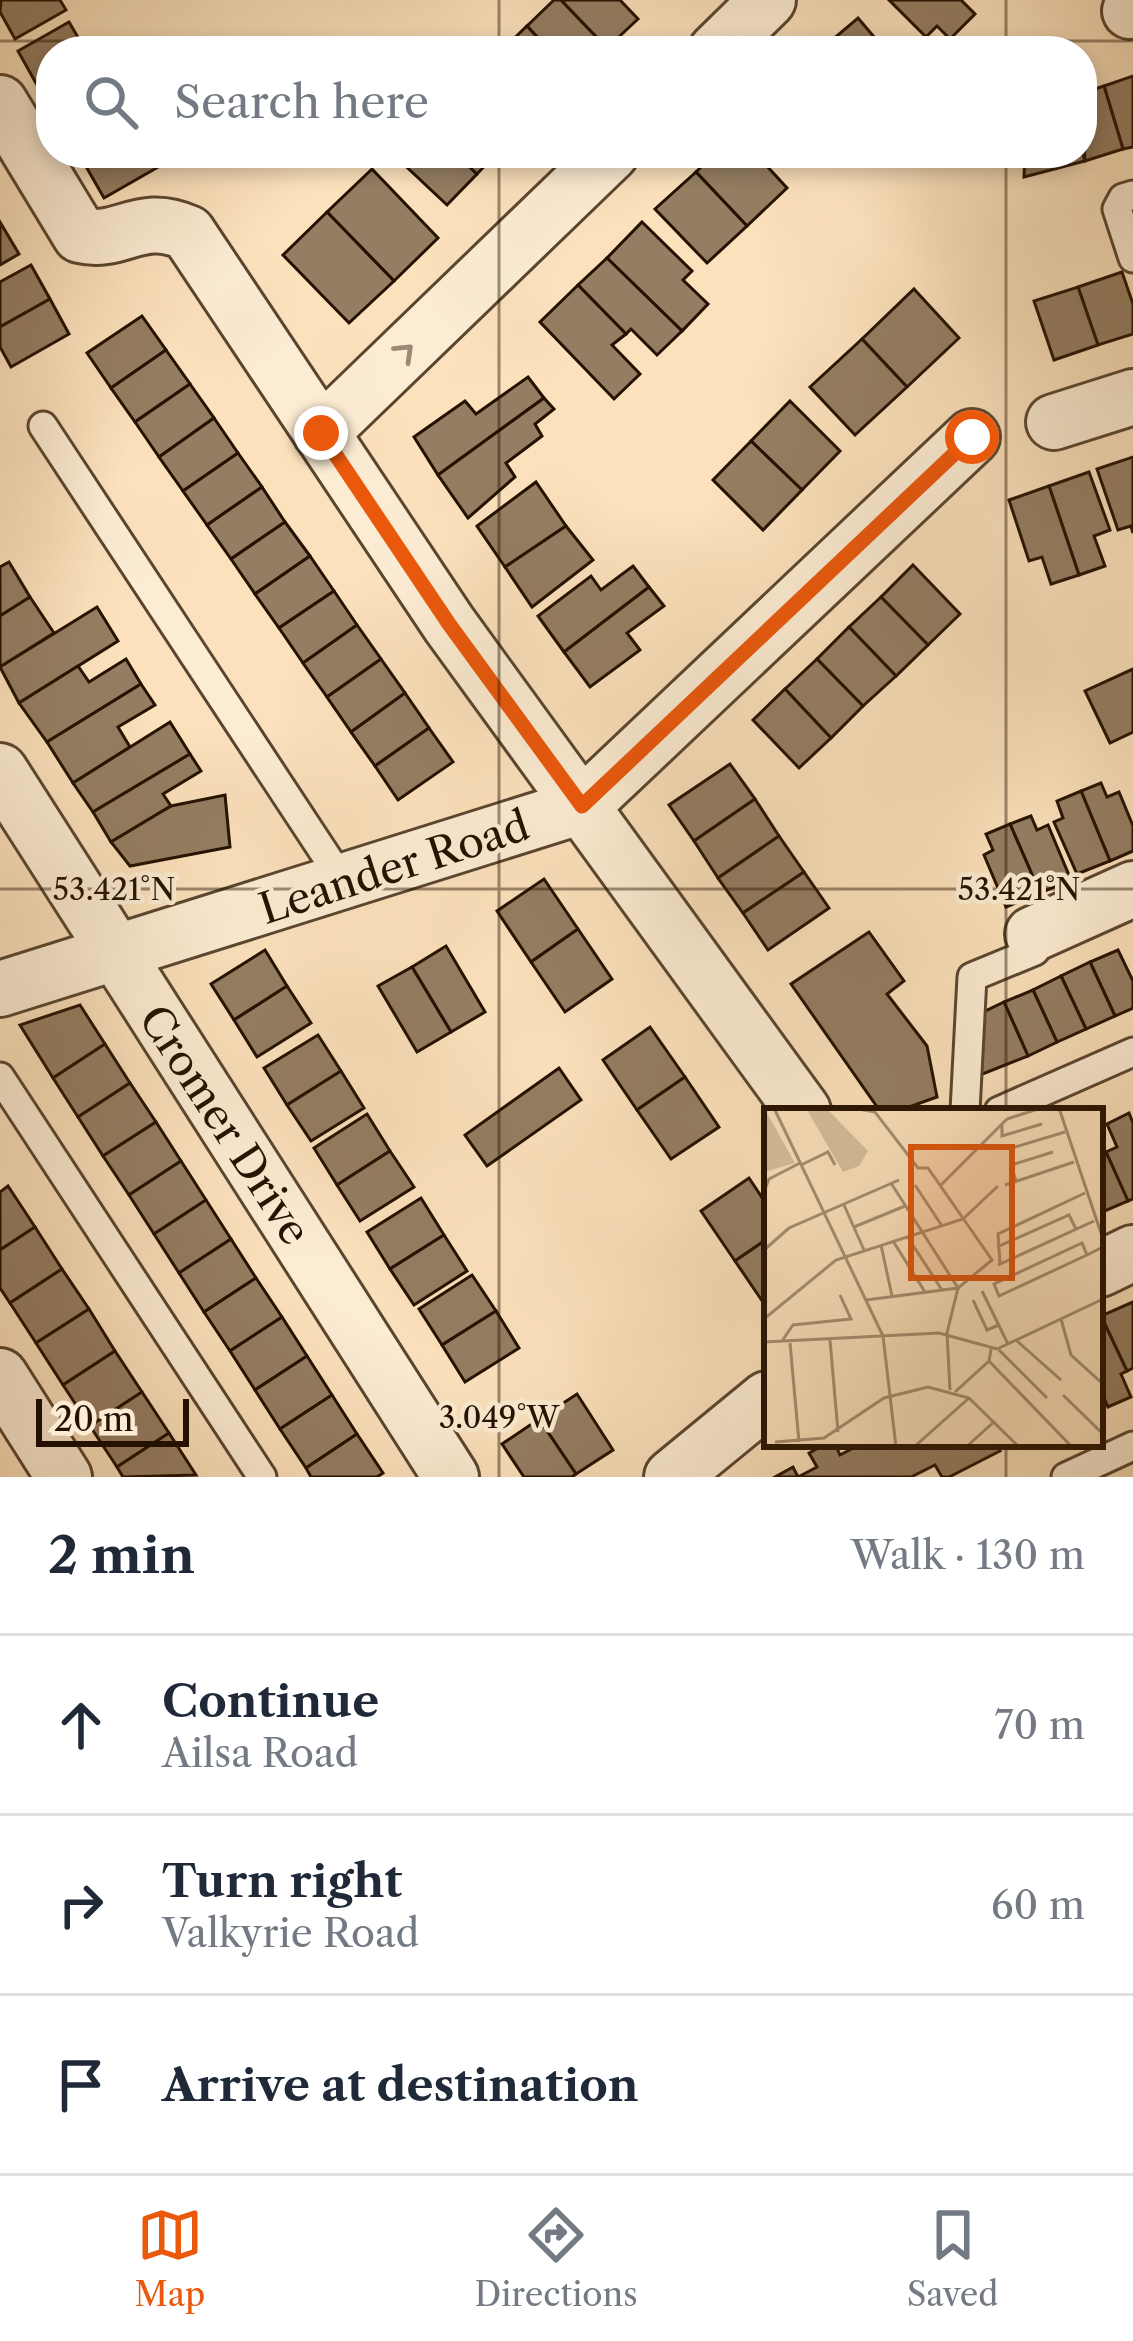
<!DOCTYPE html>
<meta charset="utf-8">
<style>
body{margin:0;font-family:"Libre Caslon Text",serif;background:#f2f2f3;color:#1f2937}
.scale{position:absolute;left:36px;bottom:30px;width:153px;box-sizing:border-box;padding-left:12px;border:6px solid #241101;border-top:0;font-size:33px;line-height:42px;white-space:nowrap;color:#241101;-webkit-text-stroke:9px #fcecd3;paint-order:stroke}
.stop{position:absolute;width:36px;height:36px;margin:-27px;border:9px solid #ea580c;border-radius:50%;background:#fff}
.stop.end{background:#ea580c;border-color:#fff;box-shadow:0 3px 12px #0008}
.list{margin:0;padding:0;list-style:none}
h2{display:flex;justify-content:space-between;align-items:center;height:156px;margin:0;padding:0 48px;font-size:51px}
h2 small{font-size:39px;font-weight:400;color:#747a83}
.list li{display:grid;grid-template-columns:78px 1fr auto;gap:36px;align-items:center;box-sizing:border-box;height:180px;padding:0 48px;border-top:3px solid #e0e1e3}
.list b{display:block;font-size:45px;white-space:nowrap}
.list p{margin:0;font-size:39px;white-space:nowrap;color:#747a83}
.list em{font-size:39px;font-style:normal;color:#747a83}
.icon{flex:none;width:66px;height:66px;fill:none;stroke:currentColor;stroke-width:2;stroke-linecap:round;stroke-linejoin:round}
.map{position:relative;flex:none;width:1133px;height:1477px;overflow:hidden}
.search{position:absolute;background:#fff;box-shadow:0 6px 18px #0003;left:36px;right:36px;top:36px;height:132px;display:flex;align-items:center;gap:30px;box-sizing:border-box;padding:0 42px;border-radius:48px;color:#747a83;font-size:45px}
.sheet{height:696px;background:#fff}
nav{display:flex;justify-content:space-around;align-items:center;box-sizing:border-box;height:168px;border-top:3px solid #e0e1e3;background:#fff;font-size:33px;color:#747a83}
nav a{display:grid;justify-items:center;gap:6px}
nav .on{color:#ea580c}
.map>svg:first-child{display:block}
.building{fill:#947d62;stroke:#241101;stroke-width:3}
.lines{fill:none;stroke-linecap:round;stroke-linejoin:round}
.lane-casing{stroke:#5a4530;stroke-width:33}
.street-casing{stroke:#5a4530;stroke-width:60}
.lane{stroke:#fcecd3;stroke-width:27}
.street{stroke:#fcecd3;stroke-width:54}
.oneway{stroke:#9b8974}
.route{stroke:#ea580c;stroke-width:15}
.ticks{fill:none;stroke:#241101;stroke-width:3;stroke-opacity:0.45}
.labels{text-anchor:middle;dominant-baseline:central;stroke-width:9;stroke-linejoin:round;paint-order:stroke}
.street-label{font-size:42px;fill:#241101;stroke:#fcecd3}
.inset-road{fill:none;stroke:#a58e71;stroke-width:3}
.view{fill:#de550b;fill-opacity:0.15;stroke:#de550b;stroke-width:6}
.inset-edge{fill:none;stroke:#241101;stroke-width:6}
.ticks-label{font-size:30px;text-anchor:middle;fill:#241101;stroke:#fcecd3;stroke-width:9;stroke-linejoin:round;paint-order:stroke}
</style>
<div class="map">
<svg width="1133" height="1477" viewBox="0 0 1133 1477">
<rect width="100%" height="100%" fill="#fbe1bc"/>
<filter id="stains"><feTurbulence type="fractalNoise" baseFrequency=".00167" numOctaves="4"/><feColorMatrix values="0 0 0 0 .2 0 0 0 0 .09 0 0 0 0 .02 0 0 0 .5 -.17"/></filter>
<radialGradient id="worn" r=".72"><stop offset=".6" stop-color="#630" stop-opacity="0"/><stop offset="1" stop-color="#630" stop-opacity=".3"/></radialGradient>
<!-- building -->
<g class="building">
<polygon points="60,0 66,10 15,39 0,12 1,0"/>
<polygon points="554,0 561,0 607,48 550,51 527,26"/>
<polygon points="561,0 620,0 638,19 607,48"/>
<polygon points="889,0 961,0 975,14 950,39 937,26 926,37"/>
<polygon points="858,18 886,51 819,51"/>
<polygon points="69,22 86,51 51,51 51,77 37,85 18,51"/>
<polygon points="527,26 550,51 501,51"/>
<polygon points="1133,76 1133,147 1123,149 1104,86"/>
<polygon points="1104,86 1123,149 1085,161 1082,93"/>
<polygon points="1082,151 1085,161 1024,177 1025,153"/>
<polygon points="102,153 153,153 160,166 104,198 84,163"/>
<polygon points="400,153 455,153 477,174 447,205 396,157"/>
<polygon points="455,153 497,153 477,174"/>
<polygon points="715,153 755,153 787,188 747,226 696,172"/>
<polygon points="372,169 438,238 394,281 327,212"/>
<polygon points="696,172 747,226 707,263 655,209"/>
<polygon points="327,212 394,281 349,323 283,255"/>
<polygon points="0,222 19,254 0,265"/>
<polygon points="642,222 692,271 683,280 708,304 682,331 607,258"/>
<polygon points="607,258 682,331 657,355 631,329 626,334 578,285"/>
<polygon points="31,265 50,299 0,327 0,282"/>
<polygon points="1122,272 1133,304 1133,334 1098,345 1078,287"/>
<polygon points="578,285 626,334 612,345 640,374 614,399 540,322"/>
<polygon points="1078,287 1098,345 1054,360 1034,301"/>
<polygon points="914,289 959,338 907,387 862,339"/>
<polygon points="50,299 69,334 11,367 0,347 0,327"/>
<polygon points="142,316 166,350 111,388 87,353"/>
<polygon points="862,339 907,387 855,435 810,387"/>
<polygon points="166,350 190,384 135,422 111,388"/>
<polygon points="528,377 544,398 438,475 414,437 465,401 476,414"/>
<polygon points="190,384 214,418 159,457 135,422"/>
<polygon points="544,398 554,409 535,424 542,436 506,463 515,477 468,518 438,475"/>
<polygon points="790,401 840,451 802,490 751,441"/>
<polygon points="214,418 238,453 183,491 159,457"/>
<polygon points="751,441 802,490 763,530 713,480"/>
<polygon points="238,453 262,487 207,525 183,491"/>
<polygon points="1133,457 1133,533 1131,526 1118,530 1097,469"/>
<polygon points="1089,472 1110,530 1094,536 1105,566 1079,575 1049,486"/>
<polygon points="536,482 566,526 505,567 477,526"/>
<polygon points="1049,486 1079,575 1051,584 1042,557 1029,561 1009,500"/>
<polygon points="262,487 285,522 231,559 207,525"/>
<polygon points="285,522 310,556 255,594 231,559"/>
<polygon points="566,526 593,560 532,607 505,567"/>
<polygon points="310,556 334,591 279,628 255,594"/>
<polygon points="9,562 30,597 0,616 0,567"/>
<polygon points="913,565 960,614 928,645 881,597"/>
<polygon points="633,566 649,587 564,652 538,616 591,576 601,590"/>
<polygon points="649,587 664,606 627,633 640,650 590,687 564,652"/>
<polygon points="334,591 357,625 303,663 279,628"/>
<polygon points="30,597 54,633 0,667 0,616"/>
<polygon points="881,597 928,645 896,676 849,627"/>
<polygon points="97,607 118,641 19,703 0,667"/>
<polygon points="357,625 381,659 327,697 303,663"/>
<polygon points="849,627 896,676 863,706 817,659"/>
<polygon points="126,659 141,684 47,742 19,703 78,666 89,682"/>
<polygon points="381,659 405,693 351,732 327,697"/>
<polygon points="817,659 863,706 831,738 785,689"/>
<polygon points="1133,669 1133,732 1110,743 1085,691"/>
<polygon points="141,684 155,705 118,727 130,747 73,783 47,742"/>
<polygon points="785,689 831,738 799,768 753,720"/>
<polygon points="405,693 429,728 375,766 351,732"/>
<polygon points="170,722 190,754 93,812 73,783"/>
<polygon points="429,728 453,762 398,800 375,766"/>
<polygon points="190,754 201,771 163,794 171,806 111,842 93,812"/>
<polygon points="730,764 755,799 694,841 669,805"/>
<polygon points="1101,783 1107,797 1119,792 1133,826 1133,851 1110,861 1081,791"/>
<polygon points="1081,791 1110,861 1077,874 1054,822 1063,818 1057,801"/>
<polygon points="225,795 230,847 130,866 111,842 171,806"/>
<polygon points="755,799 779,836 718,878 694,841"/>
<polygon points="1031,816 1037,830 1048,825 1071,880 1040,893 1010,824"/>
<polygon points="1010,824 1040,893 1006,907 984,855 993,850 986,834"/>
<polygon points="779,836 804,872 743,913 718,878"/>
<polygon points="804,872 829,908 768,950 743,913"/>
<polygon points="544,879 578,929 531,962 497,911"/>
<polygon points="578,929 612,979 565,1012 531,962"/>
<polygon points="869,932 904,981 887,994 927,1046 937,1097 898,1111 880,1111 791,984"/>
<polygon points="446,946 485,1012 451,1032 412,967"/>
<polygon points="265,950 287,986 234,1020 211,984"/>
<polygon points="1118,950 1133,981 1133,1008 1115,1016 1090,962"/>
<polygon points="1090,962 1115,1016 1086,1029 1061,976"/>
<polygon points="412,967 451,1032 417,1052 378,986"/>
<polygon points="1061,976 1086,1029 1057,1042 1033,990"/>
<polygon points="287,986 311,1023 257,1057 234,1020"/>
<polygon points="1033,990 1057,1042 1028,1056 1004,1002"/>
<polygon points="1004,1002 1028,1056 975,1077 975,1016"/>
<polygon points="80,1005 105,1044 53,1078 20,1025"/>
<polygon points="650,1027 685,1077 637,1110 603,1060"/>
<polygon points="318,1035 341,1071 287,1105 264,1068"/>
<polygon points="105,1044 130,1083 78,1117 53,1078"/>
<polygon points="559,1068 581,1100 487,1166 465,1135"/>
<polygon points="341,1071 364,1108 311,1141 287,1105"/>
<polygon points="685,1077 719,1127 671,1159 637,1110"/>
<polygon points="130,1083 156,1122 103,1156 78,1117"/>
<polygon points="1129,1113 1133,1123 1133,1199 1128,1201 1106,1152 1117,1147 1107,1124"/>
<polygon points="367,1114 390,1151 337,1185 314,1148"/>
<polygon points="156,1122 181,1161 129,1195 103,1156"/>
<polygon points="390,1151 414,1187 360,1221 337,1185"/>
<polygon points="1106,1152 1128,1201 1100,1213 1100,1154"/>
<polygon points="181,1161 206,1200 154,1234 129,1195"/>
<polygon points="749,1178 767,1205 767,1239 735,1261 701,1211"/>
<polygon points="8,1186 35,1227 0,1250 0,1192"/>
<polygon points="421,1198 444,1235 390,1269 367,1232"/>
<polygon points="206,1200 231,1239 179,1273 154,1234"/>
<polygon points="35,1227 62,1269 10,1303 0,1288 0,1250"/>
<polygon points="444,1235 467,1271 414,1305 390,1269"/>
<polygon points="231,1239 256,1278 204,1312 179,1273"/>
<polygon points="767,1239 767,1308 735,1261"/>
<polygon points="62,1269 89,1309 36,1343 10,1303"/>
<polygon points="472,1275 496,1311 442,1345 419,1309"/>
<polygon points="256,1278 282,1317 230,1351 204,1312"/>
<polygon points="1133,1302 1133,1368 1127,1371 1101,1316"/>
<polygon points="89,1309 115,1351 63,1385 36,1343"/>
<polygon points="496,1311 519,1348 465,1382 442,1345"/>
<polygon points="1101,1316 1127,1371 1121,1374 1131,1397 1108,1407 1100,1388"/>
<polygon points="282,1317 307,1356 255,1390 230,1351"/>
<polygon points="115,1351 142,1392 90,1426 63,1385"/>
<polygon points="307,1356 332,1395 280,1429 255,1390"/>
<polygon points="142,1392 169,1433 117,1467 90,1426"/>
<polygon points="577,1394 613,1450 576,1474 539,1419"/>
<polygon points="332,1395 357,1434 306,1468 280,1429"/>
<polygon points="539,1419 576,1474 572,1477 524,1477 502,1444"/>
<polygon points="169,1433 196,1475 123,1477 117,1467"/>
<polygon points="357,1434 383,1473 377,1477 311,1477 306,1468"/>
<polygon points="826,1444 835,1444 840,1455 861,1444 996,1444 1000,1451 949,1477 942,1477 935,1465 911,1477 775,1477 793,1467 798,1477 817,1467 809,1453"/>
</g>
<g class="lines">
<!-- lane casing -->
<g class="lane-casing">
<g id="lane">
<polyline points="1133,195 1123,198 1117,209 1133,258"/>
<polyline points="43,426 344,883"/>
<polyline points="0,1077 262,1477"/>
<polyline points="965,1111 972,977 1035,951 1033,934"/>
<polyline points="999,1111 1133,1052"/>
<polyline points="1066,1477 1133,1446"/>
</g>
</g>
<!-- street casing -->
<g class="street-casing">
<g id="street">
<polyline points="1130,11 1133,10"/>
<polyline points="716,51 768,0"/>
<path d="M0,103L80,235C122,245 139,211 188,233L449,624L803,1111"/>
<polyline points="1054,422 1133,397"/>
<polyline points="321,433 611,153"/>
<polyline points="0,771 451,1477"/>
<polyline points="1033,934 1133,889"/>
<polyline points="0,989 582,806 972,437"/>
<polyline points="1100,1269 1133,1253"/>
<polyline points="0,1376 64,1477"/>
<polyline points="672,1477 767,1399"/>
</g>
</g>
<!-- lane -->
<use href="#lane" class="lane"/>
<!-- street -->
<use href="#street" class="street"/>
</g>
<!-- one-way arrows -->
<defs><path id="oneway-chevron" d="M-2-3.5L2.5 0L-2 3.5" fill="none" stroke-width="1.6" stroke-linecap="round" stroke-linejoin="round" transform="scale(3)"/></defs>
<use class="oneway" href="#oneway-chevron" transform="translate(405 352) rotate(-44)"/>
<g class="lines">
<!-- route -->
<polyline class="route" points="321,433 449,624 582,806 972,437"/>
</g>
<!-- ticks -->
<path class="ticks" d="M499,0V51M1006,0V51M0,41H1133M499,153V1477M1006,153V1111M0,889H1133M1006,1444V1477"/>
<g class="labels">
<!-- street labels -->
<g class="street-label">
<text transform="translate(394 867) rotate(-18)">Leander Road</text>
<text transform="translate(225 1125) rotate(57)">Cromer Drive</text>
</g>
</g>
<!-- overview -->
<g transform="translate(764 1108)">
<rect width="339" height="339" fill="#fbe1bc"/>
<path d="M0,0L31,55L0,64ZM42,0H62L104,43L95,58L79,64Z" fill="#d6be9c"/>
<path class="inset-road" d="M10,0L119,228L132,339M89,0L111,4L154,60H164L228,152L194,180L183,225L186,282M295,0L339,131M238,17V28L278,16M248,40L301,24M37,57L64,44L71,57M252,73L247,57L289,44M151,77L178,118M241,77L310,54M176,78L243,11L277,0M0,84L5,71L36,55M80,97L100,142M90,119L141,98M143,128L178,182M129,133L161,184M117,137L128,188M233,139L305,107L312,121M0,142L25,120L135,72M323,147L318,135L230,176L235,188L323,147L339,139M236,156L234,126L321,85M234,157L330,113M218,183L244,236M102,192L194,180L127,75M209,192L223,222L235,217M0,211L72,152L199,111L234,78M297,211L307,247L339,276M66,232L74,324M18,233L29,217L87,211L76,187M253,233L297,272M0,234L175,225L233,241L339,191M26,235L35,334M235,242L283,290M225,253L308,339M191,284L225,253L227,241M299,287L339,326M11,334L60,330L120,290L164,279L205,290L255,339M150,339L205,290M202,339L231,313"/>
<path class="view" d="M147,39H248V170H147Z"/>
<rect width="339" height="339" class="inset-edge"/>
</g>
<g class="ticks-label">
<text x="114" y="900">53.421°N</text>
<text x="1019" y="900">53.421°N</text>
<text x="499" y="1428">3.049°W</text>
</g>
<rect width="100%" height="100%" filter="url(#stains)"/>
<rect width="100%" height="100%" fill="url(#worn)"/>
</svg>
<div class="scale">20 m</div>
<div class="stop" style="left:972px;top:437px"></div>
<div class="stop end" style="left:321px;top:433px"></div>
<div class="search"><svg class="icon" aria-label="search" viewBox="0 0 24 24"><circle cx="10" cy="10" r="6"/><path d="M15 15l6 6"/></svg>Search here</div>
</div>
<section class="sheet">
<h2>2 min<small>Walk · 130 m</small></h2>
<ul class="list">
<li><svg class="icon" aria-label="ahead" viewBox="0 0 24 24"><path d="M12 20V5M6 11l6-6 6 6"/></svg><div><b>Continue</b><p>Ailsa Road</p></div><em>70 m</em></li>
<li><svg class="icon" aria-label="right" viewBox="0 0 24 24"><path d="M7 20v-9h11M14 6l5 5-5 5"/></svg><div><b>Turn right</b><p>Valkyrie Road</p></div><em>60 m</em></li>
<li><svg class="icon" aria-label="arrive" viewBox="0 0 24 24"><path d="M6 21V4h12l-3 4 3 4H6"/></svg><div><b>Arrive at destination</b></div></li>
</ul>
</section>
<nav>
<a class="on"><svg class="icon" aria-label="map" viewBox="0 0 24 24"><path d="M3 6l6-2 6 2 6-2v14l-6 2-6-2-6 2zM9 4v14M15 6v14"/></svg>Map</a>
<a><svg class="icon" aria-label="directions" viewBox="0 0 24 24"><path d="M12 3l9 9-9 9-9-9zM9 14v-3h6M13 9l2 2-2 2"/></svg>Directions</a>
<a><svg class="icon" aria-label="saved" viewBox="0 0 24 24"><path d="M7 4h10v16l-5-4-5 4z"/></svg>Saved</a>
</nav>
